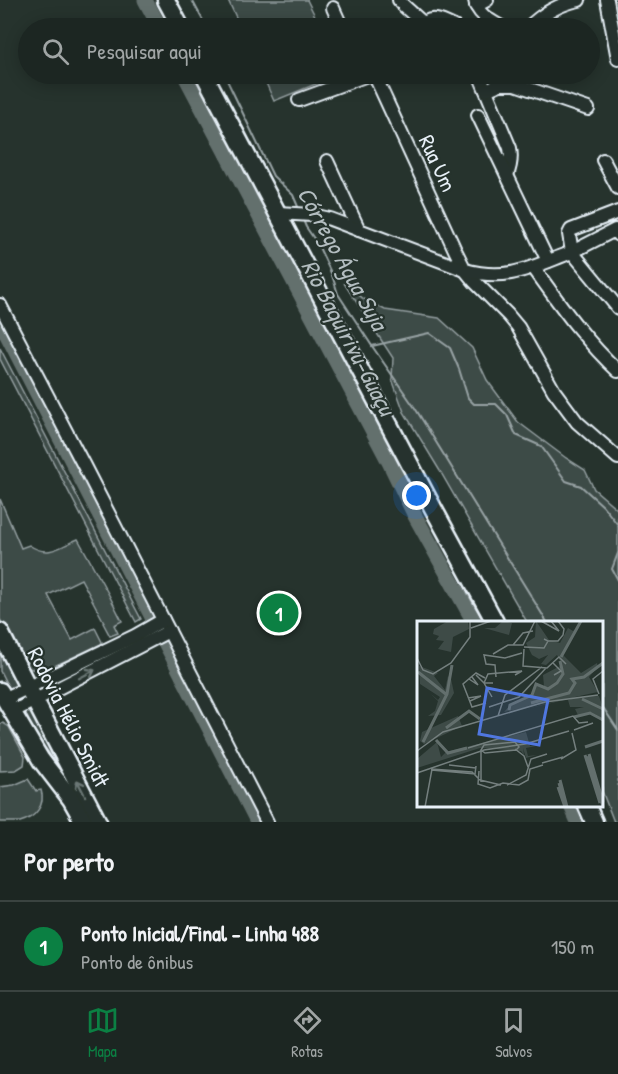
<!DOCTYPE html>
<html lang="pt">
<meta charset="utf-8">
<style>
body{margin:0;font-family:"Patrick Hand",sans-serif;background:#252e2a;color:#f1f3f6}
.you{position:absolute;left:417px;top:496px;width:21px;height:21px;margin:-15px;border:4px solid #fff;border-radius:50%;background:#1a73e8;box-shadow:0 0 0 9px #1a73e833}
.badge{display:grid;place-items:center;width:39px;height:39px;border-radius:50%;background:#0b8043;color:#fff;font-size:20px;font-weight:700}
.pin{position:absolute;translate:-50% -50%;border:3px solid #fff;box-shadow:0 2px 6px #0006}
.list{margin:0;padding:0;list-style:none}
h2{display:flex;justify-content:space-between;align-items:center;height:78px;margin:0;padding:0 24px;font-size:26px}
h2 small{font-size:20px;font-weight:400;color:#a0a5a5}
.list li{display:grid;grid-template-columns:39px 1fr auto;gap:18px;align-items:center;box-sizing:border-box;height:90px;padding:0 24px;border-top:2px solid #3a4340}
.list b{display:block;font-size:22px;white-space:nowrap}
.list p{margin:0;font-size:20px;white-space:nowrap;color:#a0a5a5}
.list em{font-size:20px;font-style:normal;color:#a0a5a5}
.icon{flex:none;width:33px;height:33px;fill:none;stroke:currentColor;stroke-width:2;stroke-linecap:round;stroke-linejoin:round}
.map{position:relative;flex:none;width:618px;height:822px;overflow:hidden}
.search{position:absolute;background:#1c2622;box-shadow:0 3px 15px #0003;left:18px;right:18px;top:18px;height:66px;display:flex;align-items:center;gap:15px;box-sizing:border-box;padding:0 21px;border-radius:33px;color:#a0a5a5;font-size:22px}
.sheet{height:168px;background:#1c2622}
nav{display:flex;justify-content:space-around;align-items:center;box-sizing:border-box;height:84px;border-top:2px solid #3a4340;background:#1c2622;font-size:16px;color:#a0a5a5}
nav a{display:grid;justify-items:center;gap:3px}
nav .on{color:#0b8043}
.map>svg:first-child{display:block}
.green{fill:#3e4b47;stroke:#939ea0;stroke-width:1.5}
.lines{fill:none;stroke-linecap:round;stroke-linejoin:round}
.stream{stroke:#98a3a5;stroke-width:2}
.canal{stroke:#636f6d;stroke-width:9}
.river{stroke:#636f6d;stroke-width:15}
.minor-casing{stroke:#e8f1f8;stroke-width:16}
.major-casing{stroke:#e8f1f8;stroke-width:21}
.minor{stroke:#26332d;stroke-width:12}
.major{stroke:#26332d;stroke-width:16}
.oneway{stroke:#6a7674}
.labels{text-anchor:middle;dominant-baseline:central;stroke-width:4.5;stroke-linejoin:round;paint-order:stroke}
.street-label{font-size:22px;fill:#e8f1f8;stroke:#26332d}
.water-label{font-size:24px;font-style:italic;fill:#b3bdc0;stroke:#26332d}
.inset-river{fill:none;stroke:#636f6d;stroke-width:3}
.inset-road{fill:none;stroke:#747f7e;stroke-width:1.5}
.view{fill:#5077e0;fill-opacity:0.15;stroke:#5077e0;stroke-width:3}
.inset-edge{fill:none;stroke:#e8f1f8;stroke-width:3}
</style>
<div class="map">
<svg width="618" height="822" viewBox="0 0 618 822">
<rect width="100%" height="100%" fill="#26332d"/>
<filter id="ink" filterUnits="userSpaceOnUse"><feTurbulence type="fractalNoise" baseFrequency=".0167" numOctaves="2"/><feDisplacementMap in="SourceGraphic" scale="12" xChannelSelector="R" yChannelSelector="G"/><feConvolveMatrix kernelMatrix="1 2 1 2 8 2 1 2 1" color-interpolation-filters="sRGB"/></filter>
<g filter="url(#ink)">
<!-- green -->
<g class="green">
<polygon points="228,0 307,0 321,28 241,28"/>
<polygon points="262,74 340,74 274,101"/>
<polygon points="344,283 364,299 385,310 439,318 472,348 487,380 518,422 566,458 585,470 594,489 617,509 618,512 618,822 614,822 602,791 602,622 527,622 440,471 404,412 392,379 393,358"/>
<polygon points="0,348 141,619 136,622 0,359"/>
<path d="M0,499L21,548L29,545C48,558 60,547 78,539L109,595L122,621L114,625L118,633L110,636L103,623L104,622L81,579L48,595L72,640L95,628L102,642L101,644L48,669L36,670L25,667L0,619Z"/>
<polygon points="449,565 484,622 478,622 464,600 447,569 446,567"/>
<polygon points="0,645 20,689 10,691 0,671"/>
<polygon points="29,709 32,710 60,765 38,740 25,712 26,710"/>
<polygon points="3,723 9,727 25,757 24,765 16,770 0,771 0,724"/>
<path d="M28,779L36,791L41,790C46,805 35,818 20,822C14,822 6,822 0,822V787L14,785Z"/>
</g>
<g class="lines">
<!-- stream -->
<g class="stream">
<polyline points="192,0 207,28"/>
<polyline points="224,74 273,176 293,195 299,209"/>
<polyline points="303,220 306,227 317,243 332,275 338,294 372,346 429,333 450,348 459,369 468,398 474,404 496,404 507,415 516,435 541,446 566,481 581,486 603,506 618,525"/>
<polyline points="372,346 415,408 547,622"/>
<polyline points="618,553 612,569 618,580"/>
<polyline points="602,706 618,730"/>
</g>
<!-- canal -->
<polyline class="canal" points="0,328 254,822"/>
<!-- river -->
<g class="river">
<polyline points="145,0 160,28"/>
<polyline points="184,74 389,462 415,516 474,622"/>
<polyline points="571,806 578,822"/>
</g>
<!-- minor casing -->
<g class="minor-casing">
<g id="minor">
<polyline points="399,0 404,6 424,24"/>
<path d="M475,0C477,15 491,21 503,28"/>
<polyline points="607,0 618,59"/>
<polyline points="476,6 487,0"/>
<polyline points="333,8 342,28"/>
<path d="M421,28C429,13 444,22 456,28"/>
<path d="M528,28C542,14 559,4 579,0"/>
<polyline points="374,74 455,250 465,270 474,281 508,315 518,327 554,391 577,422 618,458"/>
<path d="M479,74L510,148C512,158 511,165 507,175"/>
<polyline points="486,90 500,84 515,84 588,109"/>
<polyline points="299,100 370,74"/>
<polyline points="478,115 548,261"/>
<polyline points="603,160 618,188"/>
<polyline points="327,161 359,230"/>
<polyline points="618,212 571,230 569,234 572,252 615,230 618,235"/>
<path d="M278,213L312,215L330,219L465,270C508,282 532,267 572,252L618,308"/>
<path d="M533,267C559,303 585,341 618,371"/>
<polyline points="0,305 83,464 267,822"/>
<polyline points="4,699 135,636 163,620"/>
<polyline points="12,712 169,631"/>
</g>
</g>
<!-- major casing -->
<g class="major-casing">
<g id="major">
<polyline points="166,0 181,28"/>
<polyline points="204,74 433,508 495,622"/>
<polyline points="0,632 35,701 98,822"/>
<polyline points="0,691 41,760 71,799 84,822"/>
<polyline points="587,806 594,822"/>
</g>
</g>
<!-- minor -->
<use href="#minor" class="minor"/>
<!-- major -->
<use href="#major" class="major"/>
</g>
<!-- one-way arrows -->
<defs><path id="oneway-shaft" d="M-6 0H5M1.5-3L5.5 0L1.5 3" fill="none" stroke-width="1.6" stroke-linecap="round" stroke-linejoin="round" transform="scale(1.5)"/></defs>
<g class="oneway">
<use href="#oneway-shaft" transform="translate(87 674) rotate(-28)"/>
<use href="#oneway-shaft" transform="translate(81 788) rotate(-117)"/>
</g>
</g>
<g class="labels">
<!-- street labels -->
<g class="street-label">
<text transform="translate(438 163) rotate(65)">Rua Um</text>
<text transform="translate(69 717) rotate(63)">Rodovia Hélio Smidt</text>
</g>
<!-- water labels -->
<g class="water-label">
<text transform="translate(343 258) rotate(61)">Córrego Água Suja</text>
<text transform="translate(349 337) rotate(62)">Rio Baquirivu-Guaçu</text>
</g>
</g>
<!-- overview -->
<g transform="translate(417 621)">
<rect width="186" height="186" fill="#26332d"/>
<path d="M31,0H51L52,8L36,16L34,31L21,28L27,20L19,19L22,15L16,13L17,8ZM86,0L95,2L92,14L67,7H78ZM119,0L132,19L143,22L151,7L156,10L160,7L146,34L164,52L180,42L181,46L172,56L181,71L87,91L94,83L114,74L118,65H127L126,54L145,44L140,34L129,44L124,43L131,34L122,38L115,34L109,22L118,16ZM2,45L21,52L17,55L28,69L31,55L34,58L37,72L24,94L11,95L18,90L21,80L14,73L21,79L23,76L3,63ZM182,75L186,87L162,77L185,88L186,98L174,91L161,94L158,88L167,86H153L151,79L160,76L109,88L156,76ZM41,95L45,105L7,123L3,120L5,111ZM109,111L113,125H119L109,127L111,135L120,134L109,137L106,127L107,134L104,130L63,127L0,147V138L20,121L24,136L29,131Z" fill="#3e4b47"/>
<path class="inset-river" d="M144,36L164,0M1,51L30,74M165,78L186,88M114,82L152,72L158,62L155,58L167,56L186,42M92,89L93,84L115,74L119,63L131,68L140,62L146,53L143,40M157,96L173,92L186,99M29,107L52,90L63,98M19,119L31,132L50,127M6,121L30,73L35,44M168,126L186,120M172,133L186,181M168,134L183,182M171,135L186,186M143,159L150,186M142,162L149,186M141,166L148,186"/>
<path class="inset-road" d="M124,0L142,10L134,0M54,7L74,0M131,20H141L146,14L147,8L141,0M96,24L106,12L116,10M107,26L127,27L131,20L127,18M107,28L106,45L130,47L142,36L149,43M76,33L91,24H106L118,0M0,37L6,49L16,53L34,42L53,16V0M136,42L144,50L137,54M59,54L67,62H76M79,56L78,44L69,43L67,34L88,37L105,32M68,57L59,52L46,63L55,86L69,82M52,58L61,64L55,56M182,73L176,58L186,50M75,76L67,62L71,53L105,50L98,54M51,77L64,75L53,80M72,86L102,76L129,47M81,95L88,74L125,46M157,109L176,102M98,121L102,126L99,129L68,132L64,129L67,124ZM51,127L156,95L162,102L171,101M98,128L107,135L111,146M64,129V161M0,130L26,111L128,81L181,74M144,138L159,129L155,112M125,142L146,136M32,144L59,147M14,149L58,153L59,145M62,150L61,163L73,167L86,162L102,164L111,159L113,148L126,144M0,152L67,129L108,123L152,110M90,164L109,154L114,138L130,133M8,186L15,148L55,151L63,159L84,164"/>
<path class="view" d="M70,67L131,79L122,124L62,113Z"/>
<rect width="186" height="186" class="inset-edge"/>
</g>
</svg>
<div class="you"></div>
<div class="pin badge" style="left:279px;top:613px">1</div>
<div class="search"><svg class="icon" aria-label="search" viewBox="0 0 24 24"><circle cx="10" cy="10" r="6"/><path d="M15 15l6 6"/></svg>Pesquisar aqui</div>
</div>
<section class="sheet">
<h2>Por perto<small></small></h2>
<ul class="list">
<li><span class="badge">1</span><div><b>Ponto Inicial/Final - Linha 488</b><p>Ponto de ônibus</p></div><em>150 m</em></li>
</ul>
</section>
<nav>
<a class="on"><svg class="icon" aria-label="map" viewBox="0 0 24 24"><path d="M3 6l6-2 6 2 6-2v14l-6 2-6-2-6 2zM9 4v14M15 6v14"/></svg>Mapa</a>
<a><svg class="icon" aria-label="directions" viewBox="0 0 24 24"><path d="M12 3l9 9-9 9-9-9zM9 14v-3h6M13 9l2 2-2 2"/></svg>Rotas</a>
<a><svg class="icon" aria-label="saved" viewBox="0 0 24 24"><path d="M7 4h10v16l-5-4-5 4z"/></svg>Salvos</a>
</nav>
